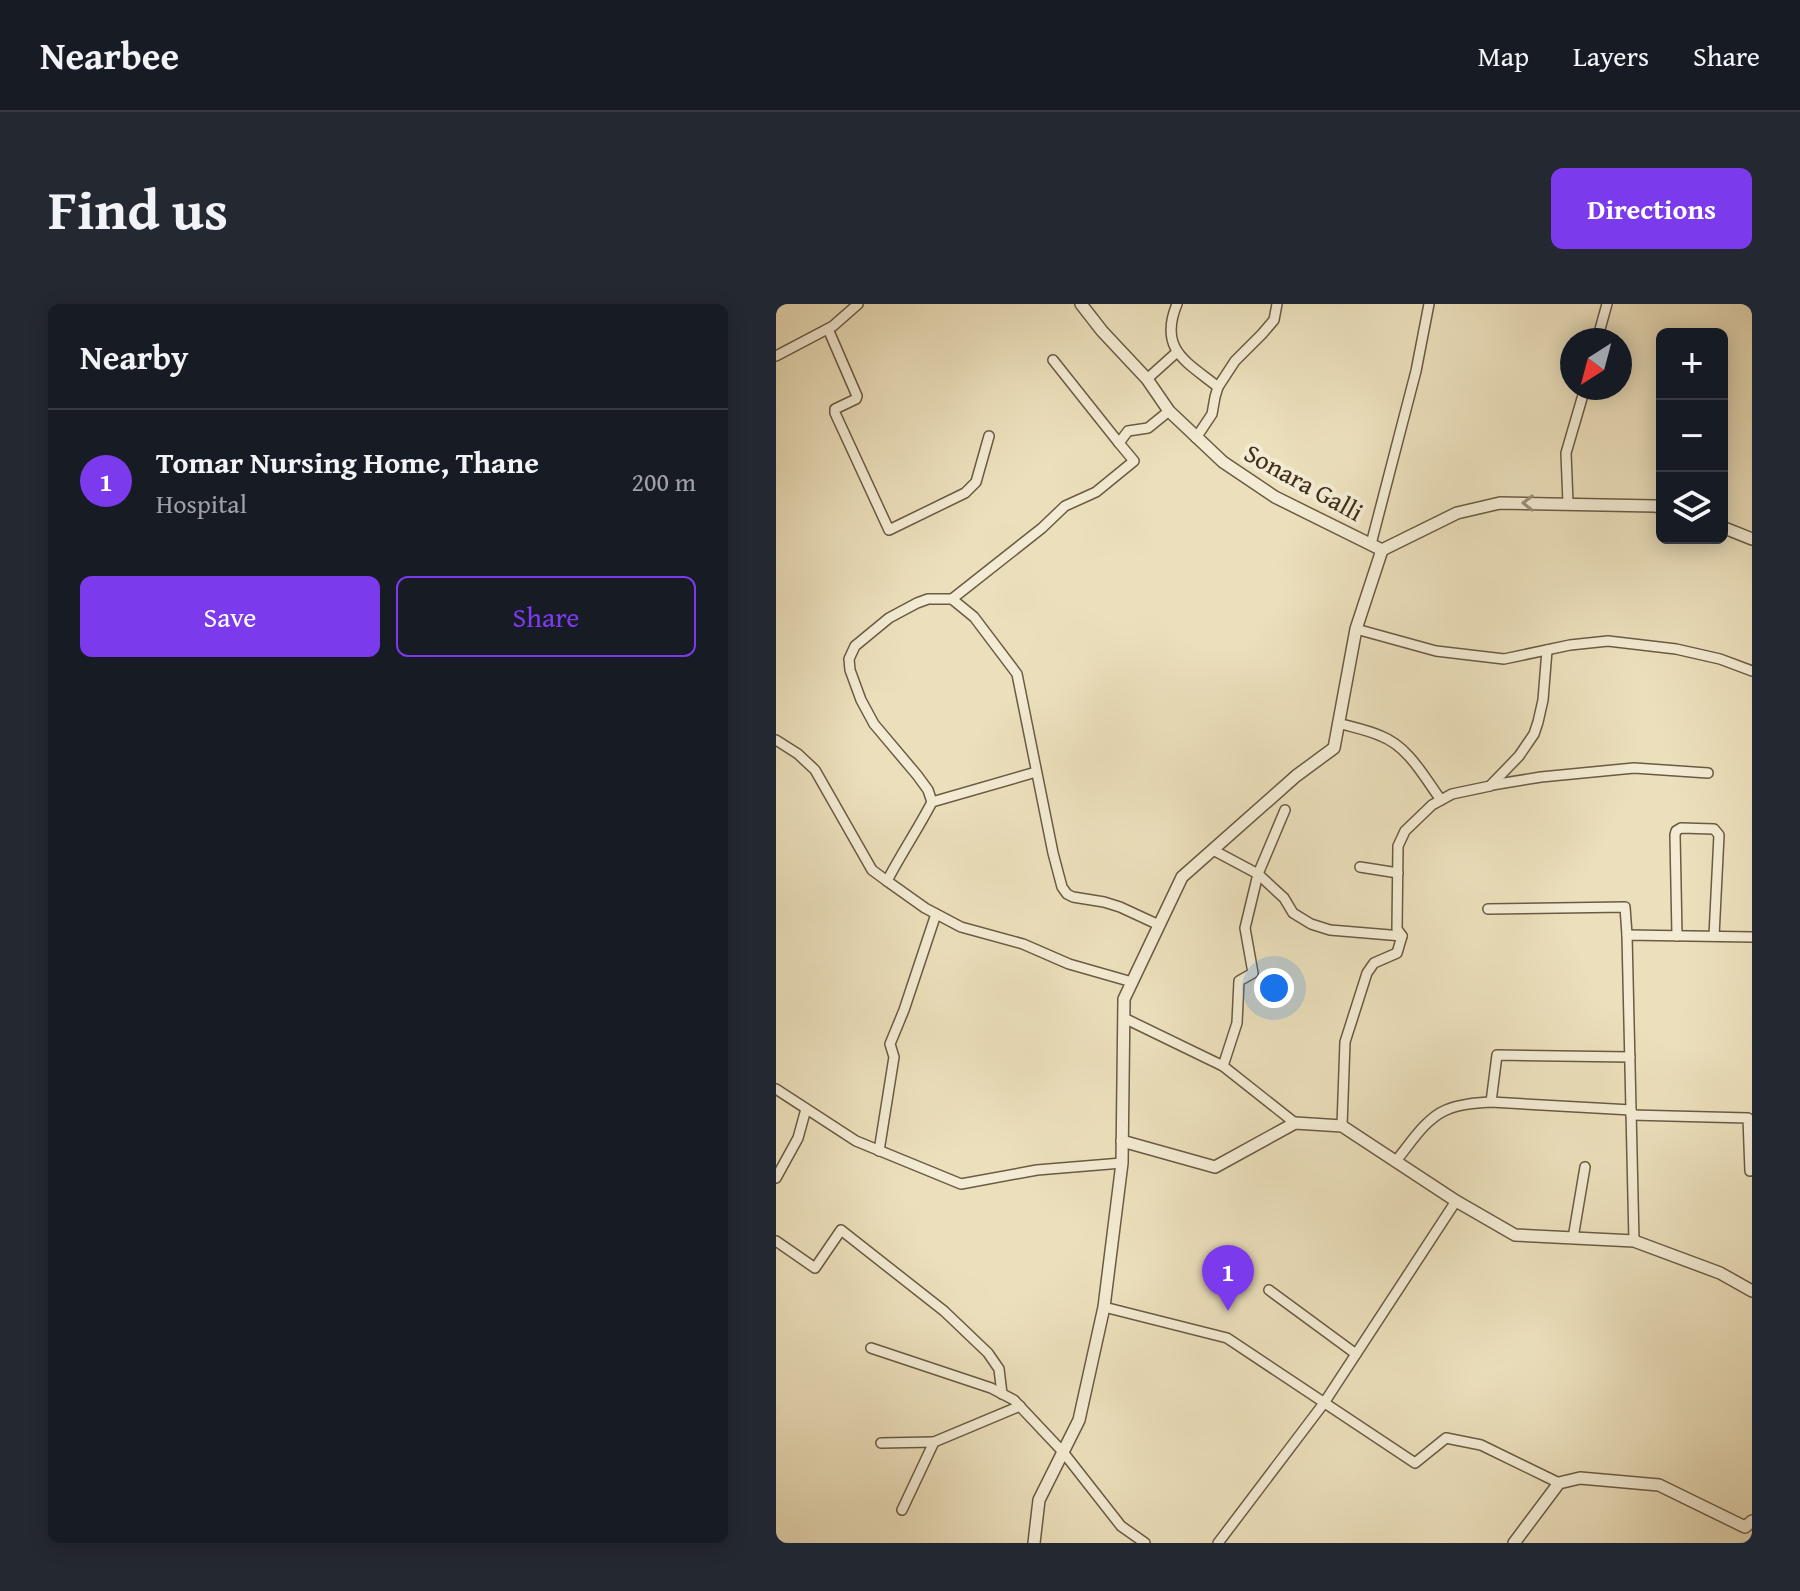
<!DOCTYPE html>
<meta charset="utf-8">
<style>
body{margin:0;font-family:"Gentium Book Plus",serif;background:#242831;color:#f1f3f6}
.controls{position:absolute;right:24px;top:24px;display:grid;overflow:hidden;border-radius:12px;box-shadow:0 4px 20px #0003}
.controls button{width:72px;height:72px;display:grid;place-items:center;padding:0;border:0;border-bottom:2px solid #363941;background:#171b24;color:#f1f3f6;font:40px sans-serif}
.compass{position:absolute;left:784px;top:24px;width:72px;height:72px;border-radius:50%;background:#171b24;box-shadow:0 4px 20px #0003;rotate:216deg}
.you{position:absolute;left:498px;top:684px;width:28px;height:28px;margin:-20px;border:6px solid #fff;border-radius:50%;background:#1a73e8;box-shadow:0 0 0 12px #1a73e833}
.badge{display:grid;place-items:center;width:52px;height:52px;border-radius:50%;background:#7c3aed;color:#fff;font-size:26px;font-weight:700}
.pin{position:absolute;translate:-50% -66px;filter:drop-shadow(0 2px 4px #0008)}
.pin::after{content:'';position:absolute;top:42px;width:28px;height:24px;background:inherit;clip-path:polygon(0 0,100% 0,50% 100%)}
.list{margin:0;padding:0;list-style:none}
h2{display:flex;justify-content:space-between;align-items:center;height:104px;margin:0;padding:0 32px;font-size:34px}
h2 small{font-size:26px;font-weight:400;color:#9ea1a6}
.list li{display:grid;grid-template-columns:52px 1fr auto;gap:24px;align-items:center;box-sizing:border-box;height:144px;padding:0 32px;border-top:2px solid #363941}
.list b{display:block;font-size:30px;white-space:nowrap}
.list p{margin:0;font-size:26px;white-space:nowrap;color:#9ea1a6}
.list em{font-size:26px;font-style:normal;color:#9ea1a6}
.actions{display:flex;gap:16px;padding:24px 32px}
.actions a{flex:1;padding:18px 0;border:2px solid #7c3aed;border-radius:12px;text-align:center;font-size:28px;color:#7c3aed}
.actions .main{background:#7c3aed;color:#fff}
.icon{flex:none;width:44px;height:44px;fill:none;stroke:currentColor;stroke-width:2;stroke-linecap:round;stroke-linejoin:round}
.map{position:relative;flex:none;width:976px;height:1239px;overflow:hidden;border-radius:12px}
header{display:flex;align-items:center;gap:48px;box-sizing:border-box;height:112px;padding:0 40px;background:#171b24;border-bottom:2px solid #363941}
header strong{font-size:38px}
nav{display:flex;gap:44px;margin-inline-start:auto;font-size:28px}
.intro{display:flex;align-items:center;justify-content:space-between;box-sizing:border-box;height:192px;padding:0 48px}
h1{margin:0;font-size:56px}
.button{padding:20px 36px;border-radius:12px;background:#7c3aed;color:#fff;font-size:28px;font-weight:700}
main{display:flex;gap:48px;padding:0 48px}
aside{flex:1;background:#171b24;border-radius:12px;box-shadow:0 4px 20px #0003}
.map>svg:first-child{display:block}
.lines{fill:none;stroke-linecap:round;stroke-linejoin:round}
.minor-casing{stroke:#6a5b43;stroke-width:12}
.tertiary-casing{stroke:#6a5b43;stroke-width:14}
.minor{stroke:#f3ebd3;stroke-width:9}
.tertiary{stroke:#f3ebd3;stroke-width:11}
.oneway{stroke:#998d77}
.labels{text-anchor:middle;dominant-baseline:central;stroke-width:8;stroke-linejoin:round;paint-order:stroke}
.street-label{font-size:26px;fill:#3f2f1b;stroke:#f3ebd3}
</style>
<header>
<strong>Nearbee</strong>
<nav><a>Map</a><a>Layers</a><a>Share</a></nav>
</header>
<div class="intro"><h1>Find us</h1><a class="button">Directions</a></div>
<main>
<aside>
<h2>Nearby<small></small></h2>
<ul class="list">
<li><span class="badge">1</span><div><b>Tomar Nursing Home, Thane</b><p>Hospital</p></div><em>200 m</em></li>
</ul>
<div class="actions"><a class="main">Save</a><a>Share</a></div>
</aside>
<div class="map">
<svg width="976" height="1239" viewBox="0 0 976 1239">
<rect width="100%" height="100%" fill="#ece0bc"/>
<filter id="stains"><feTurbulence type="fractalNoise" baseFrequency=".0025" numOctaves="4"/><feColorMatrix values="0 0 0 0 .2 0 0 0 0 .09 0 0 0 0 .02 0 0 0 .5 -.17"/></filter>
<radialGradient id="worn" r=".72"><stop offset=".6" stop-color="#630" stop-opacity="0"/><stop offset="1" stop-color="#630" stop-opacity=".3"/></radialGradient>
<g class="lines">
<!-- minor casing -->
<g class="minor-casing">
<g id="minor">
<path d="M401,0C382,46 411,58 442,83"/>
<polyline points="52,25 81,92 80,95 59,105 59,109 113,226 189,189 200,178 213,132"/>
<polyline points="821,36 831,0"/>
<polyline points="0,52 57,22 82,0"/>
<polyline points="277,56 343,139"/>
<polyline points="371,75 401,48"/>
<polyline points="420,134 436,110 439,93 442,83 459,57 486,30 498,16 501,0"/>
<polyline points="792,199 790,149 809,84"/>
<polyline points="595,240 640,67 653,0"/>
<polyline points="176,295 198,313 241,370 277,549 286,583 291,590 297,593 328,598 344,603 383,621"/>
<polyline points="580,325 660,347 728,355 794,341 832,337 900,345 944,355 976,367"/>
<path d="M562,419C576,423 592,426 605,432C633,443 648,473 665,496"/>
<polyline points="0,436 22,450 39,466 96,566 111,577"/>
<polyline points="716,481 765,473 858,464 932,469"/>
<polyline points="156,498 260,468"/>
<polyline points="437,546 482,570 508,594 517,609 535,620 554,626 626,632"/>
<polyline points="584,563 622,569"/>
<polyline points="712,605 849,603 851,631"/>
<polyline points="901,632 899,531 900,527 905,524 938,525 943,531 938,632"/>
<path d="M356,678L293,660L247,640L185,623L149,604L111,577C125,550 142,525 156,498L152,486L141,471L98,420L85,396L74,366L73,355L79,342L113,314L141,299L152,295H176L266,224L289,202L320,188L358,157L343,139L352,127L372,124L393,107"/>
<polyline points="348,714 447,762 519,819"/>
<polyline points="447,762 461,719 463,677 477,669 469,624 482,570 509,506"/>
<polyline points="0,785 80,837 185,880 261,866 346,859"/>
<polyline points="715,798 721,751 854,753"/>
<polyline points="855,811 972,814 974,867"/>
<polyline points="566,822 569,738 591,669 598,659 621,649 626,632 621,625 622,542 629,527 656,501 676,490 714,482 743,452 758,430 762,418 767,396 771,346"/>
<polyline points="103,847 118,753 114,740 128,706 160,610"/>
<path d="M620,857C634,840 649,815 670,806C684,800 700,799 715,798L855,806"/>
<polyline points="0,874 22,834 30,805"/>
<polyline points="797,934 809,863"/>
<polyline points="0,937 39,964 65,926 168,1007 212,1049 223,1065 226,1090"/>
<polyline points="858,937 851,631 976,633"/>
<polyline points="493,986 580,1050"/>
<polyline points="328,1003 451,1034 639,1159 670,1134 705,1141 783,1179"/>
<polyline points="95,1044 215,1084 238,1096 287,1148 345,1222 369,1239"/>
<polyline points="105,1139 158,1138"/>
<polyline points="126,1206 158,1138 244,1102"/>
<polyline points="442,1239 548,1099 680,897"/>
</g>
</g>
<!-- tertiary casing -->
<g class="tertiary-casing">
<g id="tertiary">
<polyline points="305,0 326,27 371,75 393,107 447,158 499,193 606,246"/>
<polyline points="946,223 976,235"/>
<polyline points="606,246 681,209 724,199 879,202 886,204"/>
<polyline points="346,837 439,863 519,819 566,822 680,897 739,931 858,937 944,969 976,987"/>
<polyline points="258,1239 263,1196 303,1116 328,1003 346,859 348,695 406,573 520,472 558,444 580,325 606,246"/>
<polyline points="738,1239 783,1179 804,1174 883,1181 969,1223 976,1217"/>
</g>
</g>
<!-- minor -->
<use href="#minor" class="minor"/>
<!-- tertiary -->
<use href="#tertiary" class="tertiary"/>
</g>
<!-- one-way arrows -->
<defs><path id="oneway-chevron" d="M-2-3.5L2.5 0L-2 3.5" fill="none" stroke-width="1.6" stroke-linecap="round" stroke-linejoin="round" transform="scale(2)"/></defs>
<use class="oneway" href="#oneway-chevron" transform="translate(752 199) rotate(-180)"/>
<g class="labels">
<!-- street labels -->
<g class="street-label">
<text transform="translate(528 178) rotate(29)">Sonara Galli</text>
</g>
</g>
<rect width="100%" height="100%" filter="url(#stains)"/>
<rect width="100%" height="100%" fill="url(#worn)"/>
</svg>
<div class="controls">
<button>+</button>
<button>−</button>
<button><svg class="icon" aria-label="layers" viewBox="0 0 24 24"><path d="M12 4l9 5-9 5-9-5zM3 14l9 5 9-5"/></svg></button>
</div>
<svg class="compass" viewBox="-18 -18 36 36"><path d="M0-13l5 13h-10z" fill="#e53935"/><path d="M0 13l5-13h-10z" fill="#9ea1a6"/></svg>
<div class="you"></div>
<div class="pin badge" style="left:452px;top:1007px">1</div>
</div>
</main>
